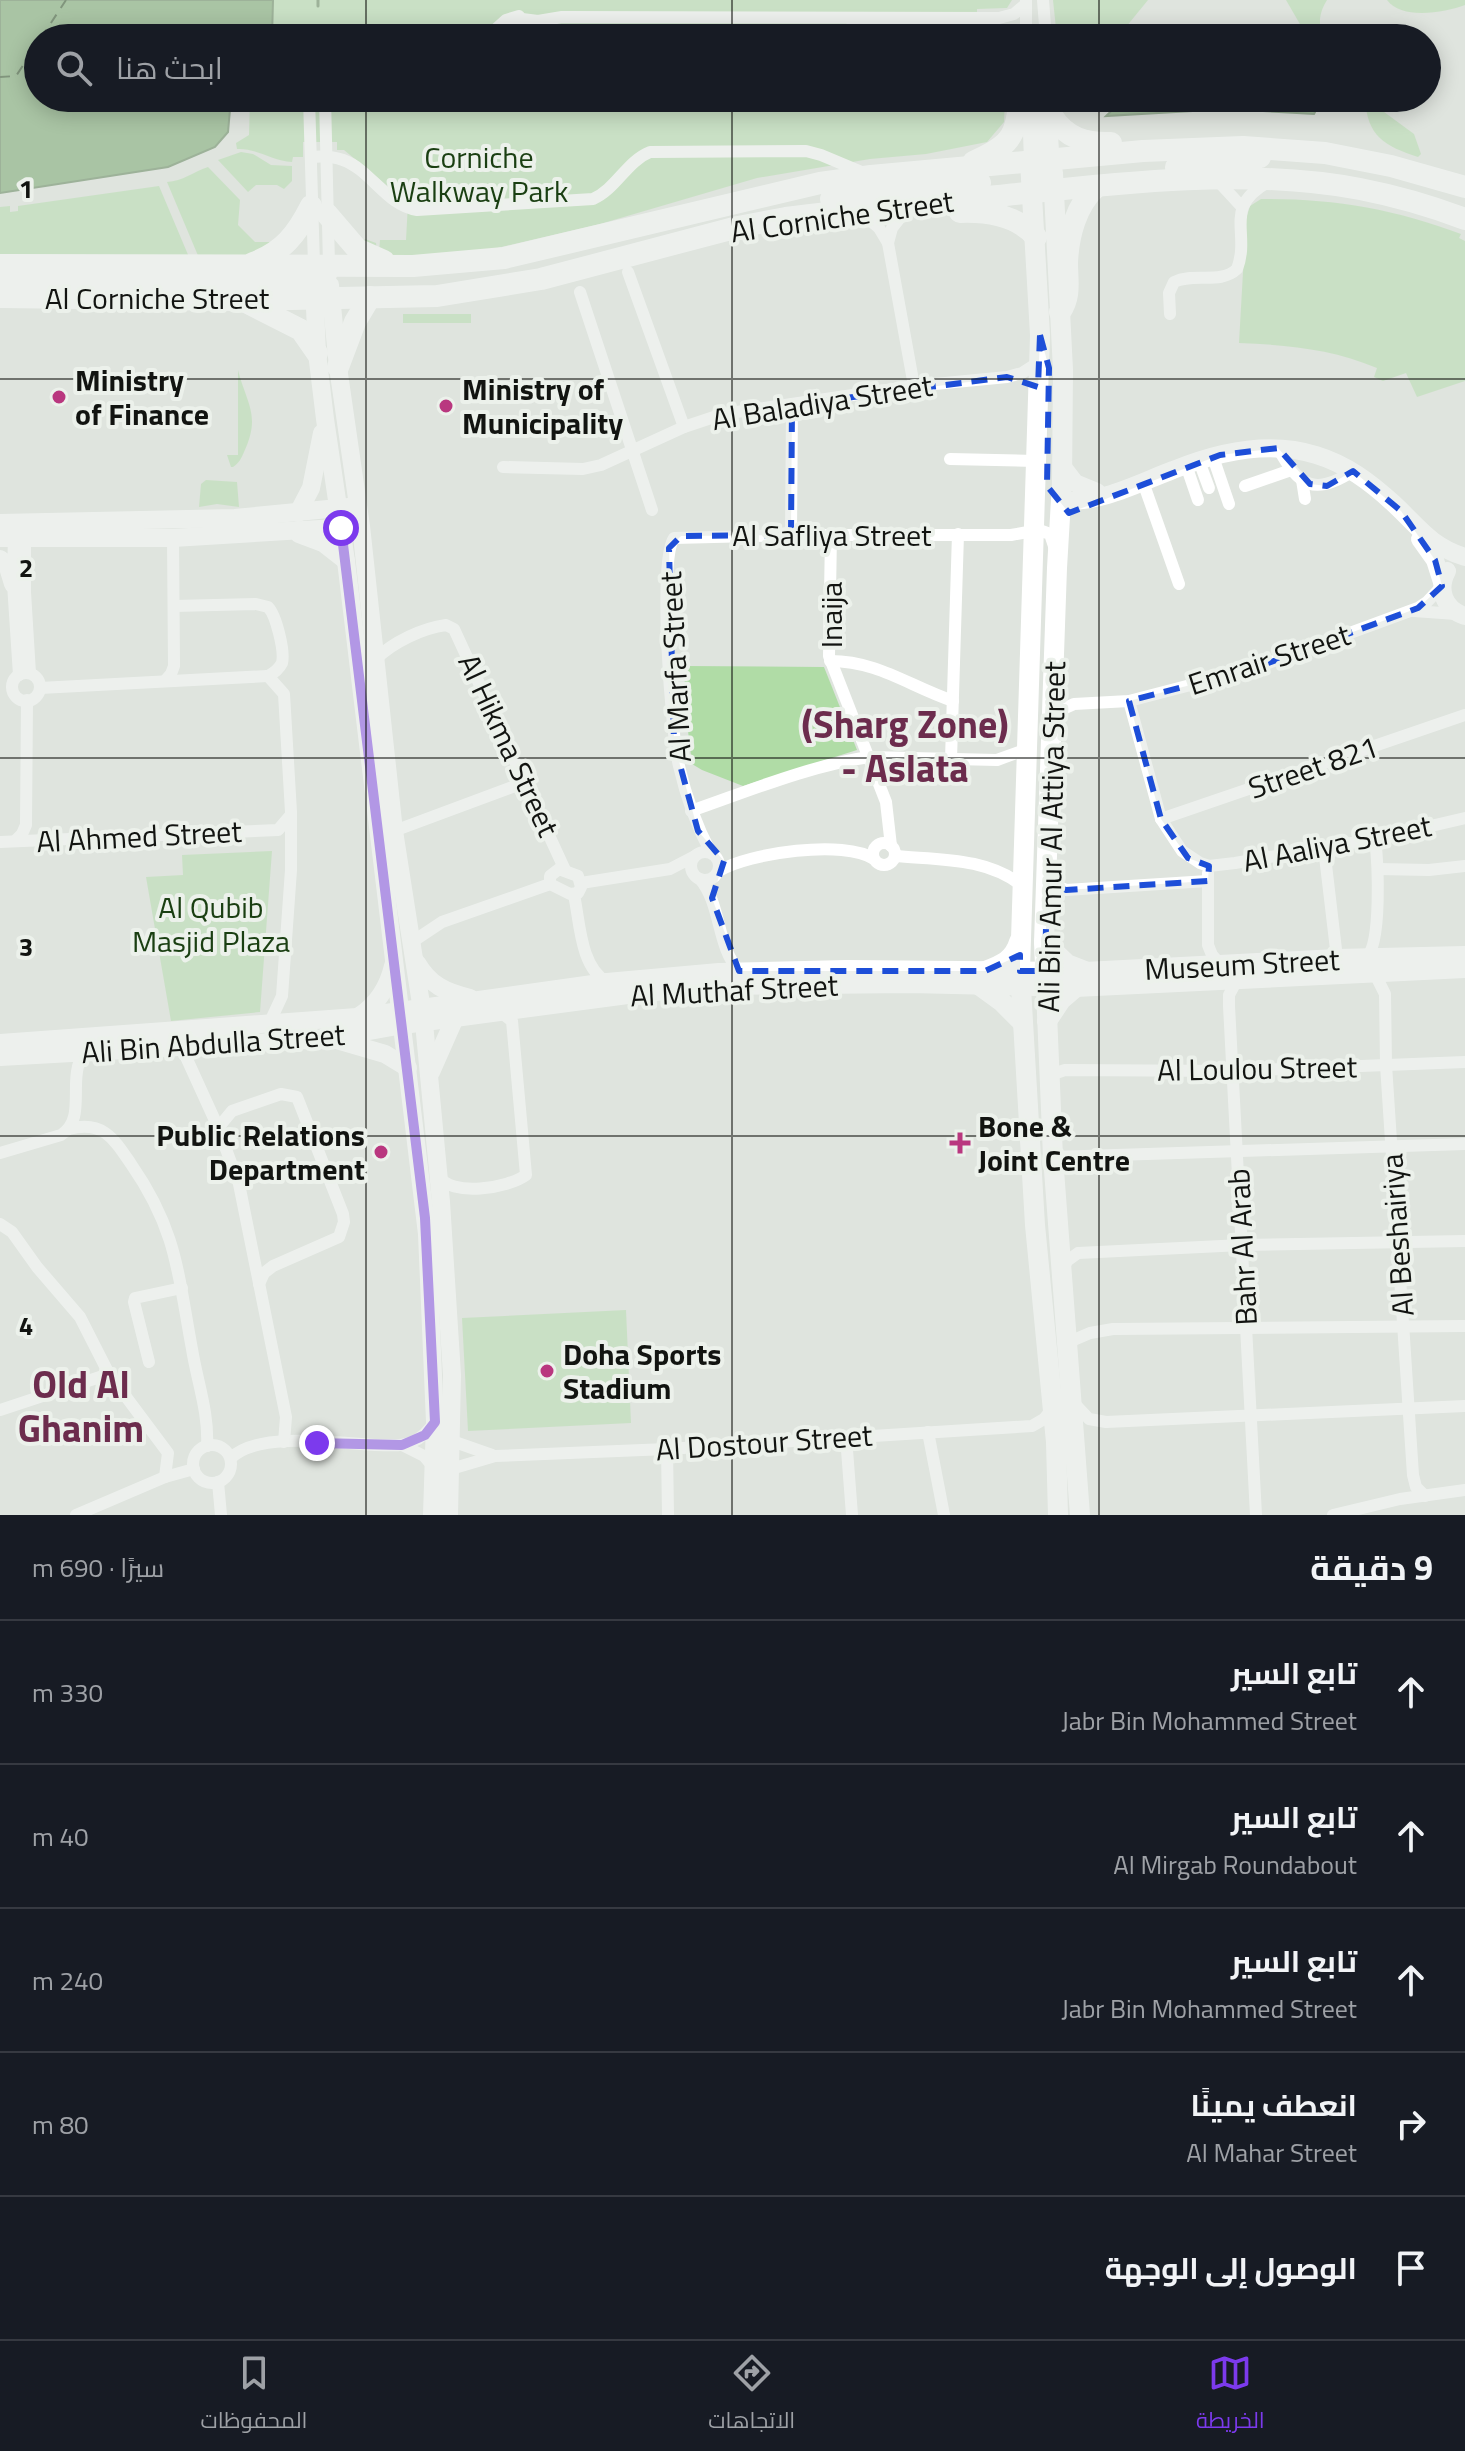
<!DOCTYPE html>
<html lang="ar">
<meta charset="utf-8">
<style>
body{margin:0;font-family:"Titillium Web",Cairo,sans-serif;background:#242831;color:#f1f3f6;direction:rtl}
.stop{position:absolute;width:24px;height:24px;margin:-18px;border:6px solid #7c3aed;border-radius:50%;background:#fff}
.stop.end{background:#7c3aed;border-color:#fff;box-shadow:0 2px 8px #0008}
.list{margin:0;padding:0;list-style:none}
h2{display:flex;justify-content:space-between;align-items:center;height:104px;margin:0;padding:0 32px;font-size:34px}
h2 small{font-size:26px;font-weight:400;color:#9ea1a6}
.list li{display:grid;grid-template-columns:52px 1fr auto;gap:24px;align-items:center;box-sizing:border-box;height:144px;padding:0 32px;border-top:2px solid #363941}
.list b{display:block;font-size:30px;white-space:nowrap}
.list p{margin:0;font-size:26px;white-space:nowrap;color:#9ea1a6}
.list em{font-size:26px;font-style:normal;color:#9ea1a6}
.icon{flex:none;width:44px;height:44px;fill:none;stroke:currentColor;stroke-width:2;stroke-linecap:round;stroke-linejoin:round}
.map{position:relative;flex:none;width:1465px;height:1515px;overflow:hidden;direction:ltr}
.search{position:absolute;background:#171b24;box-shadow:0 4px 20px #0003;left:24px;right:24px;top:24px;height:88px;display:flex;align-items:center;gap:20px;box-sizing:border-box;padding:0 28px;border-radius:44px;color:#9ea1a6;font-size:30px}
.sheet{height:824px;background:#171b24}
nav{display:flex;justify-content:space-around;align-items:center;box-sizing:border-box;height:112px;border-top:2px solid #363941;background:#171b24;font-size:22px;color:#9ea1a6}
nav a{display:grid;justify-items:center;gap:4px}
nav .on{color:#7c3aed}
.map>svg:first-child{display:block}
.green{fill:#b0dca6}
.water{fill:#689e5d;stroke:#4e7546;stroke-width:2}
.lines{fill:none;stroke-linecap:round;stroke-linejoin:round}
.stream{stroke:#4e7546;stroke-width:3}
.ferry{stroke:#103607;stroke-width:2;stroke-dasharray:10 8;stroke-linecap:butt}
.street{stroke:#fff;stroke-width:12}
.secondary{stroke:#fff;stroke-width:18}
.primary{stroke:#fff;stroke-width:20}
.highway{stroke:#fff;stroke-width:22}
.route{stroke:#7c3aed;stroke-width:10}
.marked{fill:none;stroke:#1d4ed8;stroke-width:6;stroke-dasharray:16 10;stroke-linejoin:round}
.grid{fill:none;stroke:#121411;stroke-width:2;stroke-opacity:0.55}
.poi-dot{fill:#b9377f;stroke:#ecf1eb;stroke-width:3}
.labels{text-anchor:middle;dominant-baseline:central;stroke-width:8;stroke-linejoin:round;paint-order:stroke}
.park-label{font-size:30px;fill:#1a3f12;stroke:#ecf1eb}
.street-label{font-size:30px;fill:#121411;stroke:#ecf1eb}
.poi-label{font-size:30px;font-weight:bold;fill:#121411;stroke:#ecf1eb;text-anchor:start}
.district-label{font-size:38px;font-weight:bold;fill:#6c2c4d;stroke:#ecf1eb}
.grid-label{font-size:26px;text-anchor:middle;font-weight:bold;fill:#121411;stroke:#ecf1eb;stroke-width:8;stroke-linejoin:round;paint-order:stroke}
</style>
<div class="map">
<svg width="1465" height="1515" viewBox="0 0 1465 1515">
<rect width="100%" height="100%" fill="#dfe4de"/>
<!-- green -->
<g class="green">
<polygon points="273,0 1012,0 1007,8 977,9 977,23 848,22 843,27 994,29 1009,38 272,38"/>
<polygon points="1053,0 1148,0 1117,38 1057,38"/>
<path d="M1286,0H1327C1319,13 1317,25 1325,38H1308Z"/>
<path d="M1387,0H1465V5C1444,13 1401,20 1387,0Z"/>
<path d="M250,98H1005L1004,122L987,142L926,154L870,159L757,178L600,224L480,252L388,257L364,249L350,238L367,248L363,242L365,239L376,243L377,252L379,253L380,240H406L408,203L344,150H337V142H303V157H293L292,162C272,161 257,148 237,149L236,143L249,135Z"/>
<path d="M1365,98L1414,134L1421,154L1418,157C1385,146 1367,137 1365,98Z"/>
<polygon points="241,152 253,154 271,165 292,166 292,181 284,189 277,185 256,185 248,192 218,160"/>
<path d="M208,167L240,200L238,225L255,242H278L265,254L199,258L167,182C183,181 193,172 208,167Z"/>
<polygon points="159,186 189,257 0,257 0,207 10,206 10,212 18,211 18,206"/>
<path d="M1261,199C1331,198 1395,209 1461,234L1459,238L1465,241V381L1417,397L1406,373L1383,381L1374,377L1377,368C1332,349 1288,345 1239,343L1246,219L1250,206Z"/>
<rect x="403" y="314" width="68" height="9"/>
<path d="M238,370C247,405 261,415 244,452C241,459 239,463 233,467H231L227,455H238Z"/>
<polygon points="206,480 237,482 239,507 217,504 199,507 201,484"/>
<polygon points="684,666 824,667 857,750 743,786 702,770 692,764 686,714"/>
<polygon points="272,851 260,1012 171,1021 146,877 183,875 182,855"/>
<polygon points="626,1310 631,1423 468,1431 462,1318"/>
</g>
<!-- water -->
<g class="water">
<polygon points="0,0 273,0 272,38 38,38 38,98 231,98 228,132 215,147 168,167 0,193"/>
<polygon points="1125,98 1152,98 1177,104 1202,98 1226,98 1259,103 1276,98 1295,98 1315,112 1314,114 1227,109 1106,116"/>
</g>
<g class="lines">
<!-- stream -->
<polyline class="stream" points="318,6 318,0"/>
<!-- ferry -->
<g class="ferry">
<polyline points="41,38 66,0"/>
<polyline points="0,77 16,76 38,43"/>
</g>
<!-- street -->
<g class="street">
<polyline points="1043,0 1046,38"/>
<polyline points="1026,1 1026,38"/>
<polyline points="514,18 538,21 562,17 999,18 1014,14 1026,4"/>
<path d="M302,38C312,28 324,28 334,38"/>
<polyline points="486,38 506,20 519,16"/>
<polyline points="309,98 314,265"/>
<polyline points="325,98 329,265"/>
<polyline points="1050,98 1053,152"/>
<polyline points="1028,105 1030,161"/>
<path d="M311,157C322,156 332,156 343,160C371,170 387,206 417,210L593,199C616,189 627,161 650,152L806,151L821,155L864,173"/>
<polyline points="1217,180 1241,206"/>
<polyline points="858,210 879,228 888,243 914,386"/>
<polyline points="888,243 892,228 910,205"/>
<polyline points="628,272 684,427"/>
<polyline points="580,292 652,510"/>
<path d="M1170,314L1169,293L1174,282C1194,272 1220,285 1237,269C1251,232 1222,208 1268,182"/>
<path d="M1278,448C1299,487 1315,496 1353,471"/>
<polyline points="1213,457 1229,504"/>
<polyline points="950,459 1035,461"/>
<polyline points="1199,461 1209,488"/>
<polyline points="1186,465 1198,500"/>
<polyline points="503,467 583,469 601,465 684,427 723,414 914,386 1007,377 1022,373 1039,362"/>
<polyline points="1302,480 1305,499"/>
<polyline points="1143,482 1179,584"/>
<polyline points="1245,486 1291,470"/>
<polyline points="14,531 13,584 19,675"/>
<polyline points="25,531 25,592 30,673"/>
<polyline points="831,534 829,656 886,802 891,846"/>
<polyline points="791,535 792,405"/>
<path d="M174,606L256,604L268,607C276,615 285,651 282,663C279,669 274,673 268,676"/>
<polyline points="1414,611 1456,614"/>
<path d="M376,659C393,642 423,628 446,625L454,629L565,870"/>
<path d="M830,661C878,661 909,686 953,701"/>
<circle cx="26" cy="687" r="14"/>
<polyline points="268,676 284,694 291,812 291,870 282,996 269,1024"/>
<polyline points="165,681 171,674 174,666 173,538"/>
<polyline points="40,688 268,676"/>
<polyline points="1129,701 1161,819 1182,851 1200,863 1209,866 1235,863 1375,839 1465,818"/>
<polyline points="1054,718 1063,709 1074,704 1129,701 1252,669 1418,608 1427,602 1442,586"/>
<polyline points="951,759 958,534"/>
<path d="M691,811C749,791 808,766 869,757L997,760L1027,749"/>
<polyline points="1161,819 1465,715"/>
<polyline points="394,831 526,782"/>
<polyline points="15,841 22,834 26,825 27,700"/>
<polyline points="0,842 278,830 290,816"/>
<circle cx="884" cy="854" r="11"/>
<polyline points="1324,848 1337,958"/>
<circle cx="705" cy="866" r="14"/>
<path d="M711,853C696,825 686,797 679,766C671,734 658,560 674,538L791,535H1011L1039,530L1050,534L1055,549"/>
<path d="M895,856C940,860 987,857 1024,887"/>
<polygon points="559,869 578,876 581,887 578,893 570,894 550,884 550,876"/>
<polyline points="1378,869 1429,870 1465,866"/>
<path d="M719,871C748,853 845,839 874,859"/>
<polyline points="1208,873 1208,945 1212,955 1220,964"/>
<polyline points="1047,876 1055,885 1066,890 1208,881"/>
<path d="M700,879C722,906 716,945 739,971"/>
<polyline points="581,883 670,869 695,856"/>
<path d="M574,895C580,922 580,967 607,982"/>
<polyline points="412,942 442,922 550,884"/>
<path d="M1366,958C1382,944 1378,862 1375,839"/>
<polyline points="1375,974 1385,994 1386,1065 1413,1475 1416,1487 1425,1496"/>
<polyline points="1237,980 1229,995 1229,1006 1256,1515"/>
<polyline points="181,1046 217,1125 239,1184 286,1417 284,1442"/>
<polyline points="1050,1075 1065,1070 1233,1071 1465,1062"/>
<polyline points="218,1128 232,1111 281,1094 297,1097 343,1214 344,1222 339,1237 273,1266 264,1273 259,1284"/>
<path d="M69,1129C103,1120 114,1139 131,1164C177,1230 178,1274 192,1349C197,1381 209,1413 207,1446"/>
<path d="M0,1153L61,1135C88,1118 66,1080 84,1052"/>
<polyline points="1053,1157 1465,1144"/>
<path d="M438,1175C450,1198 509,1188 526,1175L512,1021L502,1013"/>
<polyline points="0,1224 12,1232 37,1267 80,1317 109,1374 168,1453 165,1477"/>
<polyline points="1063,1269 1067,1261 1078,1253 1242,1245 1465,1241"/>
<polyline points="1069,1342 1090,1333 1113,1329 1465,1326"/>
<polyline points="149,1362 134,1302 135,1298 182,1288"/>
<polyline points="1073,1402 1089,1419 1106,1422 1465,1406"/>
<polyline points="0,1410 109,1374"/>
<polyline points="928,1432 944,1515"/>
<polyline points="846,1437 852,1515"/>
<polyline points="452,1441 492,1455"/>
<polyline points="402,1445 424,1456 434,1468"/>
<circle cx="212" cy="1464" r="19"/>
<polyline points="667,1449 668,1515"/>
<path d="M231,1458C258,1431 338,1443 375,1445C388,1445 400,1447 412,1442C422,1438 428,1431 435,1422"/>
<polyline points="451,1469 495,1456 667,1449 1032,1426 1044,1419 1052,1409"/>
<polyline points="218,1482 221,1515"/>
<polyline points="76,1515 165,1477 194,1469"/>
<polyline points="1333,1515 1400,1499 1465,1490"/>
</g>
<!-- secondary -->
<g class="secondary">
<polyline points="314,285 317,353 325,419 346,561 427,1234 435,1422 432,1515"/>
<polyline points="330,285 338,367 361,526 394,831 424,1023 441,1202 452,1375 449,1515"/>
<polyline points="1062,466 1075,483 1097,492"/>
<path d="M1062,501C1102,503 1136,484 1173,470C1217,452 1269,440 1316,455C1346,464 1370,482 1393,503C1419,527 1430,546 1465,557"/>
<polyline points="298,513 311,488 322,433"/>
<polyline points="0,523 235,518 349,507"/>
<polyline points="299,534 323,543 346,561"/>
<polyline points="0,538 173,538 353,527"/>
<polyline points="1420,539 1435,560 1442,582"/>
<polyline points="0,559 7,564 13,584"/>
<path d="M1447,571C1437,590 1444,609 1465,616"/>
<path d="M417,963C430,985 445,992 470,998"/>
<path d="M359,1016C378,1004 388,987 393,966"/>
<polyline points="337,1040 385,1054 408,1068"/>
<polyline points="0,1043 357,1017 607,982 719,972 847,969 1085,971 1337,958 1465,955"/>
<polyline points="0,1057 325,1039 403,1025 635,994 716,986 910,984 1075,988 1465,969"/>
<polyline points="431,1072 454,1020"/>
</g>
<!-- primary -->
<g class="primary">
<polyline points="1030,161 1040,335 1020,971 1035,1225 1056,1442 1058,1515"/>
<polyline points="1053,173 1063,370 1062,483 1057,568 1044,942 1053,1157 1080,1515"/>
<polyline points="1044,942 1067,964 1085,971"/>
<path d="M985,971C1001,965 1014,960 1019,942"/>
<polyline points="980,986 1002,1002 1022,1022"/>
<polyline points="1047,1021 1061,1000 1075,988"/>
</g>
<!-- highway -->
<g class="highway">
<polyline points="1037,98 1045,171"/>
<path d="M1052,116C1066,138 1086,144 1111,143"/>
<path d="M973,162C1008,147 1018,137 1019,98"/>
<polyline points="1176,167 1237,162 1260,157"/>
<polyline points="831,199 880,192 980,183"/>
<path d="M960,212C987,211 1017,215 1036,237"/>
<polyline points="327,214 357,249 384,261"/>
<path d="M253,263C283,252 297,234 311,206"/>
<polyline points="0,265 413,266 504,258 820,183 871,176 1143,151 1243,147 1325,153 1391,166 1465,187"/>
<polyline points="0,281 318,281 325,277 329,265"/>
<path d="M0,297L241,300L437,296L541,279L738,227L786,218C850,209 915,205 979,198C1100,185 1240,166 1360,189C1396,196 1431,206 1465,219"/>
<polyline points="242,300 301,330 317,353"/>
<path d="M1060,312C1071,296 1067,281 1067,263C1068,236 1076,205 1096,187"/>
<polyline points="338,367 355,322 370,297"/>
</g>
</g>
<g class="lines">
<!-- route -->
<polyline class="route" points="317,1443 402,1445 425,1435 435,1422 425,1218 341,528"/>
</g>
<!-- marked area -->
<path d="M0 0H1465V1515H0ZM1040,335L1049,368L1047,486L1069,513L1220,455L1278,448L1310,484L1327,486L1353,471L1401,511L1435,560L1442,586L1418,608L1252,669L1129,701L1161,819L1188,858L1209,866L1208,881L1066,890L1047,883L1045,971H1020V955L985,971H739L712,898L724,861L698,831L674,743L669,548L681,536L791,535L792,405L1007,377L1038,387Z" fill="#dfe4de" fill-opacity=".55" fill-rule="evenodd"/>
<path class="marked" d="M1040,335L1049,368L1047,486L1069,513L1220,455L1278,448L1310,484L1327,486L1353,471L1401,511L1435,560L1442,586L1418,608L1252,669L1129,701L1161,819L1188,858L1209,866L1208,881L1066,890L1047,883L1045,971H1020V955L985,971H739L712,898L724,861L698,831L674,743L669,548L681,536L791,535L792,405L1007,377L1038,387Z"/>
<!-- grid -->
<path class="grid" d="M366,0V38M732,0V38M1099,0V38M366,98V1515M732,98V1515M1099,98V1515M0,379H1465M0,758H1465M0,1136H1465"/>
<!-- markers -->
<g class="poi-dot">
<circle cx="59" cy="397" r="8"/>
<circle cx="446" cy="406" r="8"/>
<path d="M956 1131h8v8h8v8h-8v8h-8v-8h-8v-8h8z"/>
<circle cx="381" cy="1152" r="8"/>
<circle cx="547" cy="1371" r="8"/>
</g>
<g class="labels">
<!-- park labels -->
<g class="park-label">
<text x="479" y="157">Corniche<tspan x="479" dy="34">Walkway Park</tspan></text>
<text x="211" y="907">Al Qubib<tspan x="211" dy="34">Masjid Plaza</tspan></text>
</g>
<!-- street labels -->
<g class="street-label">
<text transform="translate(842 216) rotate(-8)">Al Corniche Street</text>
<text x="157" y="298">Al Corniche Street</text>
<text transform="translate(822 402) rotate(-9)">Al Baladiya Street</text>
<text x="832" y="535">Al Safliya Street</text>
<text transform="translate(831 615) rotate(-90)">Inaija</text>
<text transform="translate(1269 659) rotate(-18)">Emrair Street</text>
<text transform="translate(675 667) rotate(-93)">Al Marfa Street</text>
<text transform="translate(509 745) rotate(65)">Al Hikma Street</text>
<text transform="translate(1313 767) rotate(-19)">Street 821</text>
<text transform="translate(139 836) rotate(-3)">Al Ahmed Street</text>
<text transform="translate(1051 837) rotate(-89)">Ali Bin Amur Al Attiya Street</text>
<text transform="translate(1337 843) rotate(-11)">Al Aaliya Street</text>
<text transform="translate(1242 964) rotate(-3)">Museum Street</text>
<text transform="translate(734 990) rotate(-3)">Al Muthaf Street</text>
<text transform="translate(213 1043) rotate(-4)">Ali Bin Abdulla Street</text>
<text transform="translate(1257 1068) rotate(-1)">Al Loulou Street</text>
<text transform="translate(1397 1235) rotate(-94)">Al Beshairiya</text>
<text transform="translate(1242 1247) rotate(-93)">Bahr Al Arab</text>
<text transform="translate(764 1442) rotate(-4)">Al Dostour Street</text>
</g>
<!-- poi labels -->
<g class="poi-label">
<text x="75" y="380">Ministry<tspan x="75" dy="34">of Finance</tspan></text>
<text x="462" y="389">Ministry of<tspan x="462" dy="34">Municipality</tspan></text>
<text x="978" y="1126">Bone &amp;<tspan x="978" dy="34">Joint Centre</tspan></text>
<text x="365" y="1135" text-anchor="end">Public Relations<tspan x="365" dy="34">Department</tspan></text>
<text x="563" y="1354">Doha Sports<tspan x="563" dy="34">Stadium</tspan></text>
</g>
<!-- district labels -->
<g class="district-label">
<text x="905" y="724">(Sharg Zone)<tspan x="905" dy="44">- Aslata</tspan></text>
<text x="81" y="1384">Old Al<tspan x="81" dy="44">Ghanim</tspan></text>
</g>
</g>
<g class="grid-label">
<text x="26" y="198">1</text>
<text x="26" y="577">2</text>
<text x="26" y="956">3</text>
<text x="26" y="1335">4</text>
</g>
</svg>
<div class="stop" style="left:341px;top:528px"></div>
<div class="stop end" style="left:317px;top:1443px"></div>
<div class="search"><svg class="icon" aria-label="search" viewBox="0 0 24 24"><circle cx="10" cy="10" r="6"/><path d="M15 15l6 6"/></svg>ابحث هنا</div>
</div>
<section class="sheet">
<h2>9 دقيقة<small>سيرًا · 690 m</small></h2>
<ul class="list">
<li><svg class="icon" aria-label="ahead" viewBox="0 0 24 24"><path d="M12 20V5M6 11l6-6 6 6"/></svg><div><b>تابع السير</b><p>Jabr Bin Mohammed Street</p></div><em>330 m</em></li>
<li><svg class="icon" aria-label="ahead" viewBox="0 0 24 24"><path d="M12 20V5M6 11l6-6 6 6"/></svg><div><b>تابع السير</b><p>Al Mirgab Roundabout</p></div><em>40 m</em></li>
<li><svg class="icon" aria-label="ahead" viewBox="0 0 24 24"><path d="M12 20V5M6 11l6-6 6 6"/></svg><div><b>تابع السير</b><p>Jabr Bin Mohammed Street</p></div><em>240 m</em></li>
<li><svg class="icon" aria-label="right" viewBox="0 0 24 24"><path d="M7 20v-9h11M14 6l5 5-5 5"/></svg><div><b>انعطف يمينًا</b><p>Al Mahar Street</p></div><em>80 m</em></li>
<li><svg class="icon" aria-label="arrive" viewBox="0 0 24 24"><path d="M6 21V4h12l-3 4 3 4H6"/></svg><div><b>الوصول إلى الوجهة</b></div></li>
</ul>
</section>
<nav>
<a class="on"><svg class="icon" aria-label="map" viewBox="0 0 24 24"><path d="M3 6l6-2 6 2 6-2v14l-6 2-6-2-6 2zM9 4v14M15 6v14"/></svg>الخريطة</a>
<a><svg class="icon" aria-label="directions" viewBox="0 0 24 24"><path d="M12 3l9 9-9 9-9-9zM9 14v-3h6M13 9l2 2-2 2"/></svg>الاتجاهات</a>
<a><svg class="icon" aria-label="saved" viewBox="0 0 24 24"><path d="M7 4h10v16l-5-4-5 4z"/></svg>المحفوظات</a>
</nav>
